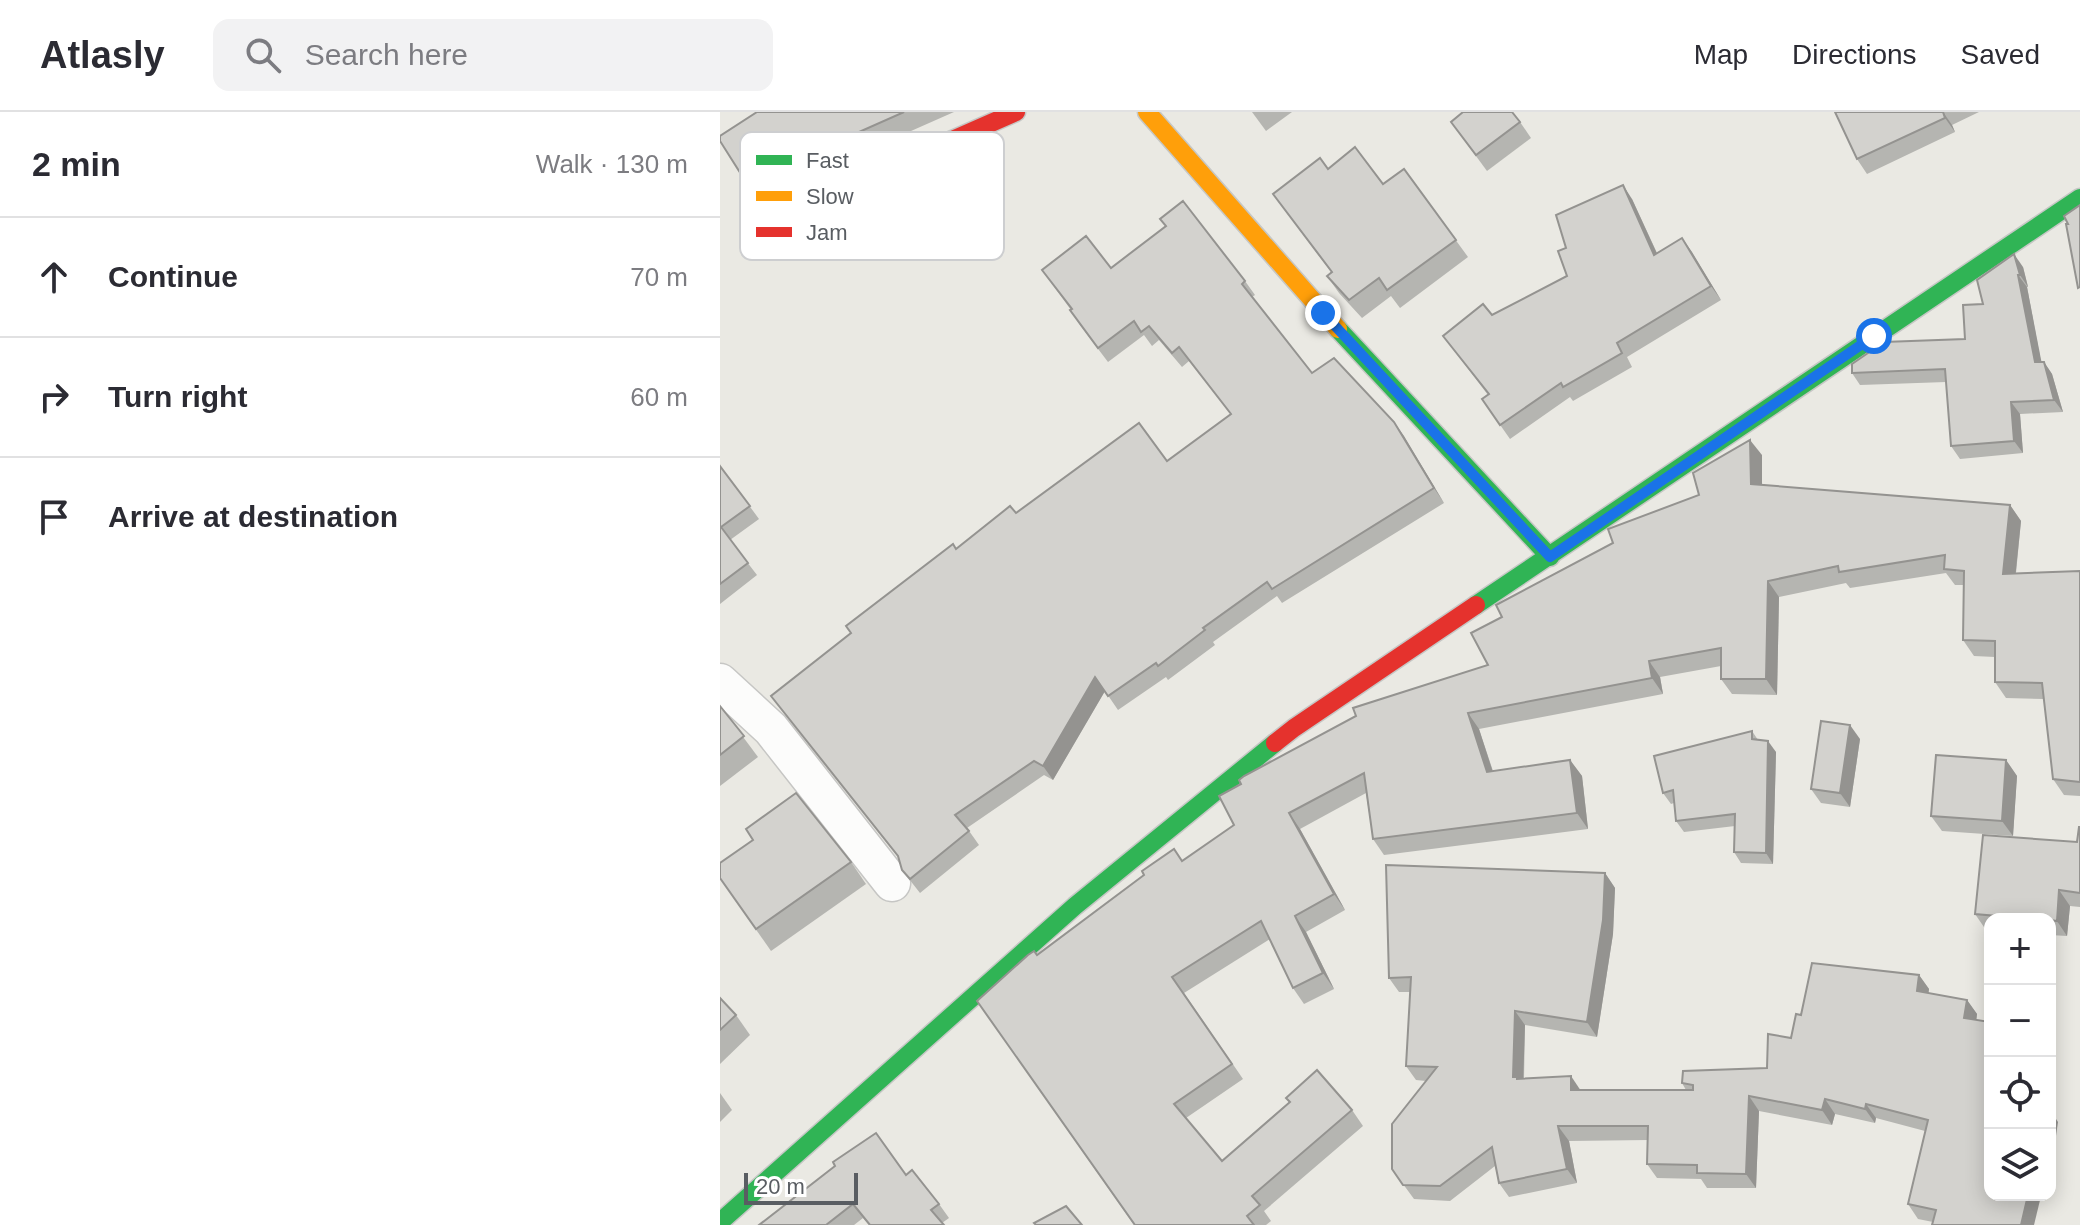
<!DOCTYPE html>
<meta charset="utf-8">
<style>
body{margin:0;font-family:Helvetica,sans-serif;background:#f2f2f3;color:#2b2b33}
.controls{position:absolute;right:24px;bottom:24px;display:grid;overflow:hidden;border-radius:16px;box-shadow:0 4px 20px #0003}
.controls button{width:72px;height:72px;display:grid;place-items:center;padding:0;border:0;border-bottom:2px solid #e1e1e2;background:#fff;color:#2b2b33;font:40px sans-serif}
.scale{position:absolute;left:24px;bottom:20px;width:114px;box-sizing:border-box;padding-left:8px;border:4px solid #595d62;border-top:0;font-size:22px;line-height:28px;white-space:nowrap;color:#595d62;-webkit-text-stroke:6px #fff;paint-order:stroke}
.stop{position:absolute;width:24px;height:24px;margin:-18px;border:6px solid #1a73e8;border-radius:50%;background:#fff}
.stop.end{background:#1a73e8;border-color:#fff;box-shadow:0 2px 8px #0008}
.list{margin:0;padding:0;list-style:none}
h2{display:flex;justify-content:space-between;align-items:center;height:104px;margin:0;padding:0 32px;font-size:34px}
h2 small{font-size:26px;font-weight:400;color:#7c7c81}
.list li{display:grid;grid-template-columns:52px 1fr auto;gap:24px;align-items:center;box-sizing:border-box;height:120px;padding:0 32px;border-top:2px solid #e1e1e2}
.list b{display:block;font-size:30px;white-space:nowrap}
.list em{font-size:26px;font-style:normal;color:#7c7c81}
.icon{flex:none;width:44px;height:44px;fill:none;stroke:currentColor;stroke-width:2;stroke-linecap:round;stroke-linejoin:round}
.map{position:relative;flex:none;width:1360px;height:1113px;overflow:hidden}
header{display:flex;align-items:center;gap:48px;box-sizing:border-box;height:112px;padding:0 40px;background:#fff;border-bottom:2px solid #e1e1e2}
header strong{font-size:38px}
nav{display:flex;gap:44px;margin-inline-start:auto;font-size:28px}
.search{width:560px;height:72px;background:#f2f2f3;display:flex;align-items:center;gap:20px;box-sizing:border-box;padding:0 28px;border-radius:16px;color:#7c7c81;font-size:30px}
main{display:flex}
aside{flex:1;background:#fff}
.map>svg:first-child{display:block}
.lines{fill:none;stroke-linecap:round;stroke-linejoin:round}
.street-casing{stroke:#c6c6c4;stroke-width:39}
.fast-casing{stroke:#c6c7c5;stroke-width:21}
.slow-casing{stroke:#c6c7c5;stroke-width:21}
.jam-casing{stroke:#c6c7c5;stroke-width:21}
.street{stroke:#fcfcfb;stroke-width:36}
.fast{stroke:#30b455;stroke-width:18}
.slow{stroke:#ff9f0a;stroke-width:18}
.jam{stroke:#e5322d;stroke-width:18}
.wall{fill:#b5b5b1}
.shaded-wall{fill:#949390}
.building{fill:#d3d2ce;stroke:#949390;stroke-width:2}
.route{stroke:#1a73e8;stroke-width:10}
.key{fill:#fff;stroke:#cdced0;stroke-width:2}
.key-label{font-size:22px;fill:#595d62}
</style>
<header>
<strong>Atlasly</strong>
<div class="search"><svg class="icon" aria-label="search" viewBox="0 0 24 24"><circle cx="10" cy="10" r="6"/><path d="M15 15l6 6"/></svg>Search here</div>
<nav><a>Map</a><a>Directions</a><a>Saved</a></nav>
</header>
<main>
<aside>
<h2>2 min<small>Walk · 130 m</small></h2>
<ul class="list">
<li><svg class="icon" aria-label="ahead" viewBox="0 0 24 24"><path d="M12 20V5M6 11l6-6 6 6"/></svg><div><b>Continue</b></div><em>70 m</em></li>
<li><svg class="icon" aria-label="right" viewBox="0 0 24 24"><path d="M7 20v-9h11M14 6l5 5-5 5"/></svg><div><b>Turn right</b></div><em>60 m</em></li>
<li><svg class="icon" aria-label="arrive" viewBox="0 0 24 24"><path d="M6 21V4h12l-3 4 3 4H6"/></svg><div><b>Arrive at destination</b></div></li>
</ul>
</aside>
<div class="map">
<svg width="1360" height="1113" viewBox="0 0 1360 1113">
<rect width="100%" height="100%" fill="#eae9e3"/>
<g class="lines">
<!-- street casing -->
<g class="street-casing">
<polyline id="street" points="0,570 51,617 172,771"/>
</g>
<!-- fast casing -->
<g class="fast-casing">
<g id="fast">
<polyline points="618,217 830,445"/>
<polyline points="756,493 1360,86"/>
<polyline points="0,1110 355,794 555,631"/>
</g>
</g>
<!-- slow casing -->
<g class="slow-casing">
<polyline id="slow" points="427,0 618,217"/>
</g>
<!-- jam casing -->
<g class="jam-casing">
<g id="jam">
<polyline points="46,110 296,0"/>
<polyline points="555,631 574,616 756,493"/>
</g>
</g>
<!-- street -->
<use href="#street" class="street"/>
<!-- fast -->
<use href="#fast" class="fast"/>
<!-- slow -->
<use href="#slow" class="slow"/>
<!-- jam -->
<use href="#jam" class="jam"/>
</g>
<!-- wall -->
<g class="wall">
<polygon points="37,0 234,0 87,65 82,57 37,86 26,70"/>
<polygon points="532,0 572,0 546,19"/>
<polygon points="1115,0 1259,0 1232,13 1235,20 1147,62 1137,47"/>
<polygon points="731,10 800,10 811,26 767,59"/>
<polygon points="608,57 663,72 684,57 748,145 680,196 671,184 642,206 619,181 607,164 611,160 553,82"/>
<polygon points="912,87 937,141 962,126 1001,188 907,245 912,255 853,289 850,285 790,327 762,287 768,283 723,224 772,203 847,164 846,136"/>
<polygon points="1303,155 1308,175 1307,175 1321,250 1324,250 1332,262 1343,300 1300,302 1303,341 1240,347 1231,334 1226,270 1140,273 1132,261 1245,227 1263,192"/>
<polygon points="391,156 525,169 535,183 532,185 592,261 674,310 724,391 562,491 557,484 493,530 495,533 448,568 446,565 398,598 385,579 333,668 324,663 247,716 259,733 200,781 182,758 179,746 51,584 236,437 296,401 447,349 511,302 469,249 462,255 439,228 432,234 424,223 388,250 360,213 350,198 351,198 322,158"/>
<polygon points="1042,343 1042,373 1290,393 1301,409 1296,461 1360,459 1360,684 1344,683 1333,667 1324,587 1286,586 1275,570 1275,545 1254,544 1243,528 1244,473 1235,473 1226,461 1130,476 1126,471 1059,485 1057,583 1012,582 1001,567 1001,554 940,565 943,582 759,617 773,659 850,648 862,664 868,717 664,743 653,727 646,681 580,717 625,798 586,820 614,877 584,892 573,876 550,827 464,881 523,967 466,1006 502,1049 569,990 566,986 632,998 643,1014 544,1099 551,1109 546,1113 414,1113 257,889 317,843 768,553 782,505 979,383"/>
<polygon points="0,354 39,407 10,428 37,463 0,492"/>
<polygon points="0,594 38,645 0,674"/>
<polygon points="1032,619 1038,628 1056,640 1053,752 1021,751 1014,740 1015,714 964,720 956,709 954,691 951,692 943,681"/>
<polygon points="1140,627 1130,695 1101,691 1091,677"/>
<polygon points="1286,648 1297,664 1293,724 1222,719 1211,704"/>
<polygon points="1360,715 1360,795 1350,794 1347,824 1330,823 1330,807 1270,807 1270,818 1266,818 1255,802 1357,730"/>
<polygon points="131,750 146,772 51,839 0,766"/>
<polygon points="885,761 895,776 893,822 877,925 805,913 804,967 860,978 966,978 962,971 1047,956 1071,926 1081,903 1199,863 1209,877 1208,881 1247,888 1257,902 1256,908 1270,1083 1327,1083 1327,1084 1321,1084 1213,1110 1198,1107 1188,1092 1205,1019 1156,1006 1155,1011 1115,1002 1112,1013 1039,999 1036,1076 987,1076 981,1067 937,1066 927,1052 928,1028 849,1029 857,1071 789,1085 779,1071 775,1054 730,1089 694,1087 672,1057 706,969 696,968 686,954 690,880 679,880 669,866"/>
<polygon points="0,886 16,903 30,923 0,952"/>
<polygon points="0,981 12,998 0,1010"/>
<polygon points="115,1054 186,1063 219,1092 229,1106 222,1111 224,1113 149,1113 143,1106 134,1113 39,1113"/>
</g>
<!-- shaded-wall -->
<g class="shaded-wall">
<polygon points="1223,0 1232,13 1235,20 1225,6"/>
<polygon points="903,73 912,87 944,157 934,143"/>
<polygon points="962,126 972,140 1001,188 991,174"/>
<polygon points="1294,142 1303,155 1308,175 1300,163"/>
<polygon points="1298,163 1307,175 1324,263 1315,250"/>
<polygon points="1324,250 1332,262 1343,300 1334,288"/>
<polygon points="1291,290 1300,302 1303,341 1294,329"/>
<polygon points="674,310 684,324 724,391 714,376"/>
<polygon points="1030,328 1042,343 1042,388 1031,372"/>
<polygon points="1290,393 1301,409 1294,477 1283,462"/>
<polygon points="1048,469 1059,485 1057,583 1046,567"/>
<polygon points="929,549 940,565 943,582 932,566"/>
<polygon points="375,565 385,579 333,668 323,654"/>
<polygon points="748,601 759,617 778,676 767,660"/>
<polygon points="1130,613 1140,627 1130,695 1120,681"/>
<polygon points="1048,629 1056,640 1053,752 1046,741"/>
<polygon points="850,648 862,664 868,717 857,701"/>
<polygon points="1286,648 1297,664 1293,724 1282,709"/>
<polygon points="569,701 580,717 625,798 614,782"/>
<polygon points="885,761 895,776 893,822 877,925 867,910"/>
<polygon points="1339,778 1350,794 1347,824 1337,809"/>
<polygon points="575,804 586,820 614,877 603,861"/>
<polygon points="1199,863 1209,877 1207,894 1197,879"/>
<polygon points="1247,888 1257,902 1255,920 1244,906"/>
<polygon points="795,899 805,913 803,974 793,965"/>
<polygon points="1330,926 1334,932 1330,961"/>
<polygon points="851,964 861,979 851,978"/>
<polygon points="1029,984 1039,999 1036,1076 1026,1062"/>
<polygon points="1105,987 1115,1002 1112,1013 1102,998"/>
<polygon points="1146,992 1156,1006 1155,1011 1145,997"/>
<polygon points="1330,998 1338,1010 1330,1065"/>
<polygon points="838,1014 849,1029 857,1071 847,1057"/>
<polygon points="1308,1083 1321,1084 1314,1113 1301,1113"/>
</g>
<!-- building -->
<g class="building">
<polygon points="37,0 184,0 76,48 71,40 26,70 0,29 0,24"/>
<polygon points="743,0 792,0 800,10 756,43 731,10"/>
<polygon points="1115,0 1223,0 1225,6 1137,47"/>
<polygon points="635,35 663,72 684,57 736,128 667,178 659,166 629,188 607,164 612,160 553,82 600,46 608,57"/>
<polygon points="903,73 934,143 962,126 991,174 897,231 902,241 843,275 841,271 780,313 762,287 769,282 723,224 763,192 772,203 847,164 838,139 846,136 836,103"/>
<polygon points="463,89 525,169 522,172 592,261 614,246 674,310 714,376 552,477 547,470 483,516 485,518 438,554 436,551 388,584 375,565 323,654 314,649 235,703 249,719 190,767 182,758 178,744 51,584 131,521 126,514 233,432 236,437 290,394 296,401 419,311 447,349 511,302 459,235 452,241 429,214 421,220 414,209 378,236 350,198 352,197 322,158 366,124 391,156 446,114 440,107"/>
<polygon points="1360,93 1360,175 1358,176 1346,112 1348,112 1344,104"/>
<polygon points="1294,142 1300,163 1298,163 1315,250 1324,250 1334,288 1291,290 1294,329 1231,334 1225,257 1132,261 1132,252 1164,230 1245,227 1243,193 1263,192 1257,168"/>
<polygon points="1030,328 1031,372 1290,393 1283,462 1360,459 1360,670 1333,667 1322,571 1275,570 1275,529 1243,528 1244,459 1224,457 1225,443 1119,460 1118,454 1048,469 1046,567 1001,567 1001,536 929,549 932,566 748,601 767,660 850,648 857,701 653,727 644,661 569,701 614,782 575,804 603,861 573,876 541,809 452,865 512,952 454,992 502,1049 570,990 566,986 597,958 632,998 532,1084 540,1093 527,1104 534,1113 415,1113 257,889 308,843 314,839 317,843 424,763 422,759 454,737 462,749 514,713 499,684 521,672 519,668 524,664 636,604 633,596 768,553 751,521 782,505 776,493 893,431 888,417 979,383 973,361"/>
<polygon points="0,354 30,394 1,415 28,451 0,472"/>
<polygon points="0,594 24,624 0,643"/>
<polygon points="1101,609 1130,613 1120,681 1091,677"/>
<polygon points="1032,619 1032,627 1048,629 1046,741 1014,740 1015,702 956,709 953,678 943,681 934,644"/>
<polygon points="1216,643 1286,648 1282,709 1211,704"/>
<polygon points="76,681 131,750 36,817 0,766 0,751 33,728 26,717"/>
<polygon points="1359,715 1360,715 1360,781 1339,778 1337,809 1330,808 1330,807 1312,807 1255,802 1263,723 1357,730"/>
<polygon points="666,753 885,761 883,808 867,910 795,899 793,965 797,965 797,967 851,964 851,978 973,978 973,973 962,971 963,959 1047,956 1048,922 1071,926 1076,902 1081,903 1092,851 1199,863 1197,879 1247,888 1244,906 1270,910 1270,1083 1308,1083 1301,1113 1212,1113 1216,1098 1188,1092 1208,1008 1146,992 1145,997 1105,987 1102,998 1029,984 1026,1062 977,1061 977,1053 927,1052 928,1014 838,1014 847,1057 779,1071 772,1035 720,1074 683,1073 672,1057 672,1012 717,955 686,954 691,865 669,866"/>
<polygon points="0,886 16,903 0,918"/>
<polygon points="156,1021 186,1063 192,1058 219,1092 211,1098 224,1113 150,1113 133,1092 106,1113 39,1113 115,1054 113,1050"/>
<polygon points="346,1094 362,1113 316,1113 314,1111"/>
</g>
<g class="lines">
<!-- route -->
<polyline class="route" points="603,201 830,445 1154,224"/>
</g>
<!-- legend -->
<rect x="20" y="20" width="264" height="128" rx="12" class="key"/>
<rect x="36" y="43" width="36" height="10" fill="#30b455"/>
<rect x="36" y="79" width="36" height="10" fill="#ff9f0a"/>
<rect x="36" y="115" width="36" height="10" fill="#e5322d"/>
<g class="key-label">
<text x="86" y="56">Fast</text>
<text x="86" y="92">Slow</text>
<text x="86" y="128">Jam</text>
</g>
</svg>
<div class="controls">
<button>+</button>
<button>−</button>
<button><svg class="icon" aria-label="locate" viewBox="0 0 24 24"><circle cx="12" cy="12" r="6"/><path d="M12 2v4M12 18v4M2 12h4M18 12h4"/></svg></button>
<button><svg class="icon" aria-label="layers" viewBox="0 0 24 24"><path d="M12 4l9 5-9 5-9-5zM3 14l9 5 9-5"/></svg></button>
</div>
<div class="scale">20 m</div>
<div class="stop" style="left:1154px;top:224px"></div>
<div class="stop end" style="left:603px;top:201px"></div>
</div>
</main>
